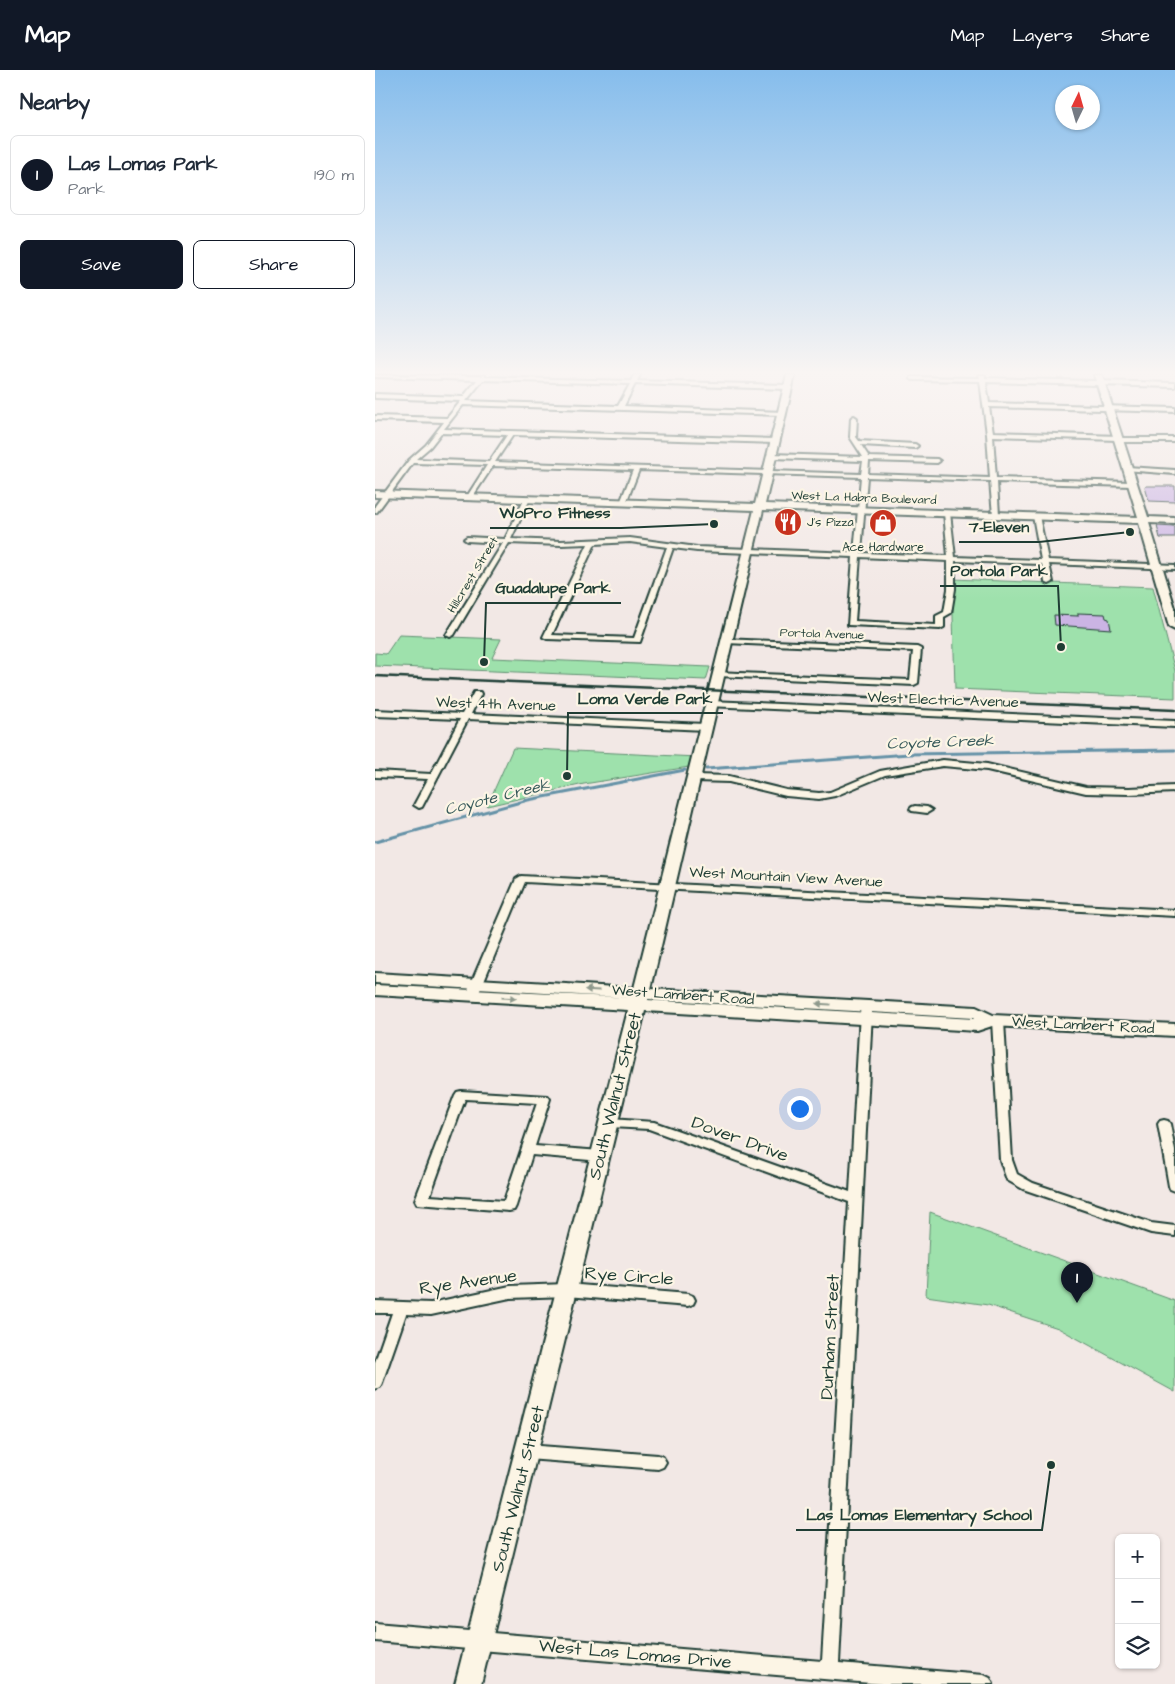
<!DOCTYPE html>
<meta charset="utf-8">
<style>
body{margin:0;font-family:"Architects Daughter",sans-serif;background:#f6f6f7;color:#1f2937}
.controls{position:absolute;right:15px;bottom:15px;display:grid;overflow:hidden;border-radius:8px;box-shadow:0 1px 4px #0004}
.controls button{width:45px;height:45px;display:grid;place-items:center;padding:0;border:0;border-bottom:1px solid #e0e1e3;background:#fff;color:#1f2937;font:25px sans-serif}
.compass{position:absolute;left:680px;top:15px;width:45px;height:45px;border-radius:50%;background:#fff;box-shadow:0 1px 4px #0004;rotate:5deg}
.you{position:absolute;left:424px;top:1038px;width:18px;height:18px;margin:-12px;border:4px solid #fff;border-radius:50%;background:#1a73e8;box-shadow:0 0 0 8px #1a73e833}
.badge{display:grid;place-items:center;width:32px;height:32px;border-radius:50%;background:#111827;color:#fff;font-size:16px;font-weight:700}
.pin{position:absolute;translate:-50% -41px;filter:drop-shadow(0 1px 2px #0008)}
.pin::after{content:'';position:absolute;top:26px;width:18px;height:15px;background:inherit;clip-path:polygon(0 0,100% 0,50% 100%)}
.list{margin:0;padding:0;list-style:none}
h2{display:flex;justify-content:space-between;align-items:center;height:65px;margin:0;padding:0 20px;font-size:21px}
h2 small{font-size:16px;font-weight:400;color:#747a83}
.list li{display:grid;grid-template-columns:32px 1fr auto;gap:15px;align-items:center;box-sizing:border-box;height:80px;margin:0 10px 10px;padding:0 10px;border:1px solid #e0e1e3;border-radius:8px}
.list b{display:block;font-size:19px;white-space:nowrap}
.list p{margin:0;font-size:16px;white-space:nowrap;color:#747a83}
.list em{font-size:16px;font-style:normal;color:#747a83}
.actions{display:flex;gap:10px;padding:15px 20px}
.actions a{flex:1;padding:11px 0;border:1px solid #111827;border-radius:8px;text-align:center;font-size:18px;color:#111827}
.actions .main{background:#111827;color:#fff}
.icon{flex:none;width:28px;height:28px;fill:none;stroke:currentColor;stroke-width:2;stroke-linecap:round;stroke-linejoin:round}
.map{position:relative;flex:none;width:800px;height:1614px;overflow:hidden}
header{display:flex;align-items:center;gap:30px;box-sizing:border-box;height:70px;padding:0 25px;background:#111827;color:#fff}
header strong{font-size:24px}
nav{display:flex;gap:28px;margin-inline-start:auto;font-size:18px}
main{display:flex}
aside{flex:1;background:#fff}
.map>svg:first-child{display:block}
.green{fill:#9ee1ac;stroke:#5e8f70}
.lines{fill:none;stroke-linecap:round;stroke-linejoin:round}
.stream{stroke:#6592a7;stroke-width:3}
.building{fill:#cbb4e4;stroke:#1f3d34}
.street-casing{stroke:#1f3d34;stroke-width:4}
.secondary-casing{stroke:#1f3d34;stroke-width:4}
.street{fill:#fcf5e5;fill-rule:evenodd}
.secondary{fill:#fcf5e5;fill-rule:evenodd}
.rail{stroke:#1f3d34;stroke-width:2.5}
.oneway{fill:#8e998c}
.labels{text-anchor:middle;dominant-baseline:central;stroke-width:4.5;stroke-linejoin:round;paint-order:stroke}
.far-street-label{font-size:12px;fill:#1f3d34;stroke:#fcf5e5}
.far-poi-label{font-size:12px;fill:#1f3d34;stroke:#fcf5e5;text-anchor:start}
.street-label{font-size:15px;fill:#1f3d34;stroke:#fcf5e5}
.water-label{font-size:16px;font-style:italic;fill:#36595a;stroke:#fcf5e5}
.near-street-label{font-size:18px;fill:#1f3d34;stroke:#fcf5e5}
.leader{fill:none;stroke:#1f3d34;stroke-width:2}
.callout-dot{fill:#1f3d34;stroke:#fcf5e5;stroke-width:2}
.callout-label{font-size:16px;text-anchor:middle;font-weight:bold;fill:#1f3d34;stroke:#fcf5e5;stroke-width:4.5;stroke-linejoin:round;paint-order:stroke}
</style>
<header>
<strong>Map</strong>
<nav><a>Map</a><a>Layers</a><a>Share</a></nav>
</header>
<main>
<aside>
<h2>Nearby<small></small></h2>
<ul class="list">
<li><span class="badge">1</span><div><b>Las Lomas Park</b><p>Park</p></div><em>190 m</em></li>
</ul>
<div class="actions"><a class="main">Save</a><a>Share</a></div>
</aside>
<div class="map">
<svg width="800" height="1614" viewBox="0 0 800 1614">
<rect width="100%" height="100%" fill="#f2e8e5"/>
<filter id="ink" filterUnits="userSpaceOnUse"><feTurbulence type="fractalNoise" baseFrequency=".02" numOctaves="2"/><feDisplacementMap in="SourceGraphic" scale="10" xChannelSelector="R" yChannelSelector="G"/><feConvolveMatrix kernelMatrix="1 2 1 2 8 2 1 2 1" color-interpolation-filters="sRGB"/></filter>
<g filter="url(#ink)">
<!-- green -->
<g class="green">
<polygon points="577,509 778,517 800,601 800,628 580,619"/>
<polygon points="24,565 126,569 117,588 335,597 331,610 0,596 0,583 11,584"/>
<polygon points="138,678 322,687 320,696 209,714 112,736"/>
<polygon points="555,1142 800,1231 800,1322 683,1258 613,1235 551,1226"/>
</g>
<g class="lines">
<!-- stream -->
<g class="stream">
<polyline points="331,699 534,684 800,680"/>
<polyline points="0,772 153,730 310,700"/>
</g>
</g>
<!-- building -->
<g class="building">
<polygon points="772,416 800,416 800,432 774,431 770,417"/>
<polygon points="782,456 800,457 800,468 785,468"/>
<polygon points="703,543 730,544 731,548 734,549 736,559 680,555 679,545 703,546"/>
</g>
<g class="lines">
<!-- street casing -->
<g class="street-casing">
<g id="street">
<path d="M0,305L105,306L110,305V307L256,311L259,305H265L262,311L413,315L416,317L413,319L260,314L249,336L409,342V344L407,345L88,335L69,359L400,369L403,371L400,373L138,365L120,392L486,404L488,391L397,388L394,386L397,384L488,387L475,367L476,348L479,346L482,348L481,367L484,371L540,374L543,376L540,378L486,375L494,387L562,389L565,391L562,393L494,391L493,404L615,408L612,364L605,311L538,310L536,309V307L605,308L604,305H610V308L800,313V317L611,312L614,333L800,338V342L614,337L618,362L744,366L747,368H800V372H745L742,370L618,366L621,408L757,412L760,414L757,416L622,412L624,445L621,447L618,445L615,411L492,407L486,483L573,486L569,443L572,441L575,443L580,487L666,490L658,446L661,444L664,446L673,490L800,495V499L674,494L678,512L674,514L670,512L667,494L580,491V519L576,543L569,547V557L565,559L473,555L478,487L322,481L298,478L265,572L172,569L168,567L213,474L186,475L134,473L79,565L75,567L71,565L128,473L92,471L89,469L92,467L130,469L150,428L155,429L136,469L186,471L255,468L322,477L479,483L486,407L264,400L251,433L248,435L245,433L258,400L118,396L96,429L94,430L91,428L112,395L38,393L2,442L0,443V436L34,390L51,375L69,352L0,350V346L72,348L86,331L0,328V324L88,327L102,310L0,307ZM108,310L255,314L243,336L91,331ZM66,363L132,365L114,392L41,389L55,377ZM255,472L292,477L259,568L177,565L220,474ZM485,487L573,491V519L569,542L561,546V555L480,551Z"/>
<polygon points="752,397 800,400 800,404 750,400 750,398"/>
<polygon points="348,569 542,577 546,579 543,613 539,615 343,606 339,604 340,602 535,610 538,581 351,573 348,573"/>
<polygon points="99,622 105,622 106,624 96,644 330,654 334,657 330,660 93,649 47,737 44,738 39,735 53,709 0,707 0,701 56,704 85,649 0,646 0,640 87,644"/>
<polygon points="335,631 800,651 800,657 332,636 332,632"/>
<polygon points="568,690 612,694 711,717 754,718 800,716 800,722 754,724 711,723 612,700 568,696 510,705 460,726 444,729 411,726 354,712 320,711 315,708 320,705 354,706 411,720 444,723 455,722 505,701"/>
<polygon points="540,736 552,737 557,740 552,743 537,741 535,739 537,737"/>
<polygon points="146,806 800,840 800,846 150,812 103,925 101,928 93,928 91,925 141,809"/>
<polygon points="491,938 495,939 497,942 464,1593 609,1605 615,1608 618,1614 507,1614 0,1571 0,1553 447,1591 474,1132 274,1059 235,1057 231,1056 229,1053 231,1050 235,1049 279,1052 475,1122 485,942 487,939"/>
<polygon points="623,947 627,948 629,951 637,1090 642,1104 658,1113 776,1153 800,1156 800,1166 776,1163 648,1119 632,1110 625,1090 617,951 619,948"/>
<path d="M86,1021L173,1026L175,1029L160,1076L226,1081L230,1083L232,1086L230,1089L226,1091L157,1085L141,1136L139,1140L134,1141L42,1134L40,1130L80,1025L82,1022ZM90,1029L162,1033L129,1131L55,1126Z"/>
<polygon points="789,1050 793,1051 795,1054 800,1081 800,1121 795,1119 794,1116 783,1054 785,1051"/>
<polygon points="192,1214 313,1224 318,1226 320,1230 318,1234 313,1236 192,1226 135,1228 56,1245 31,1244 7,1313 5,1317 0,1319 0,1292 17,1243 0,1243 0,1231 56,1233 135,1216"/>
<polygon points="152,1375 283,1385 288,1387 291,1392 288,1397 283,1399 152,1389 147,1387 144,1382 147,1377"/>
</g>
</g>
<!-- secondary casing -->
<g class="secondary-casing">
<path id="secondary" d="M412,305H420L390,434L763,447L719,305H727L773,447L800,448V454L774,453L800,538V560L794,557L764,453L388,440L276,919L601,937L618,945L800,954V966L617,956L602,961L270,941L106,1614H80L253,940L0,925V915L256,928L0,913V903L259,918L379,440L0,427V421L380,434ZM273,929L598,948L599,949L273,930Z"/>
</g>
<!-- street -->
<use href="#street" class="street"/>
<!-- secondary -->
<use href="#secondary" class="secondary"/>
<!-- rail -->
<polyline class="rail" points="0,606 800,640"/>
</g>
<!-- one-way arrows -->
<defs><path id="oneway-solid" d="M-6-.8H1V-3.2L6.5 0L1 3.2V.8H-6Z" transform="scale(1.25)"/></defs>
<g class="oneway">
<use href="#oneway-solid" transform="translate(217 920) rotate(-177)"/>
<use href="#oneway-solid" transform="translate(134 928) rotate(4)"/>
<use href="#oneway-solid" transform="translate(448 934) rotate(-177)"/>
</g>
</g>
<!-- sky -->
<linearGradient id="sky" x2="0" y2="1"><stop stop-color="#86bdec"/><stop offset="0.57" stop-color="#f9f5f3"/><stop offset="1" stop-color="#f9f5f3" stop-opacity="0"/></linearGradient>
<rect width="800" height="531" fill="url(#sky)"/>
<!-- icons -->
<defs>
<g id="restaurant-disc" transform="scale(1.4375)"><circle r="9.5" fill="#c8321e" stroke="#fcf5e5"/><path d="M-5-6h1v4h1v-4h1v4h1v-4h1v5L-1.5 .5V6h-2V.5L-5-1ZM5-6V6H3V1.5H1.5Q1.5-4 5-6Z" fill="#fff"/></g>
<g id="shop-disc" transform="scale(1.4375)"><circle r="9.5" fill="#c8321e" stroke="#fcf5e5"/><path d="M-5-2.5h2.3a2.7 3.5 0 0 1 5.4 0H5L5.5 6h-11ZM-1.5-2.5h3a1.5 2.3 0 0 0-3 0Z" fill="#fff"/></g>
</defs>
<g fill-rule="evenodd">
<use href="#restaurant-disc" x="413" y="452"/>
<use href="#shop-disc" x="508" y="453"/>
</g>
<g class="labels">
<!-- far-street labels -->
<g class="far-street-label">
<text transform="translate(489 428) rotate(2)">West La Habra Boulevard</text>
<text transform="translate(98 505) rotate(-59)">Hillcrest Street</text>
<text transform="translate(447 564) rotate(2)">Portola Avenue</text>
</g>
<!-- far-poi labels -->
<g class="far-poi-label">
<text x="432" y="452">J's Pizza</text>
<text x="508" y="477" text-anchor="middle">Ace Hardware</text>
</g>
<!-- street labels -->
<g class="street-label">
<text transform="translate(568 630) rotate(2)">West Electric Avenue</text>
<text transform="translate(121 634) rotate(2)">West 4th Avenue</text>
<text transform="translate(411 807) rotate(3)">West Mountain View Avenue</text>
<text transform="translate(308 925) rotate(4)">West Lambert Road</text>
<text transform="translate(708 955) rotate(3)">West Lambert Road</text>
</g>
<!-- water labels -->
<g class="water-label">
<text transform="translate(565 672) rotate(-2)">Coyote Creek</text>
<text transform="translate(122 727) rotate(-14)">Coyote Creek</text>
</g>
<!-- near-street labels -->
<g class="near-street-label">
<text transform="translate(240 1026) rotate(-76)">South Walnut Street</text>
<text transform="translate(365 1069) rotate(20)">Dover Drive</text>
<text transform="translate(254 1206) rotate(4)">Rye Circle</text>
<text transform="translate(93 1212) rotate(-8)">Rye Avenue</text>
<text transform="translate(455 1267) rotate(-87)">Durham Street</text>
<text transform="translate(143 1419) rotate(-76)">South Walnut Street</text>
<text transform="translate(260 1584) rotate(5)">West Las Lomas Drive</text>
</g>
</g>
<!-- callouts -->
<path class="leader" d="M339 454L246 458H115M755 462L664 472H584M686 577L683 516H565M109 592L111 533H246M192 706L193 643H348M676 1395L667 1460H421"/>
<g class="callout-dot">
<circle cx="339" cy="454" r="5"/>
<circle cx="755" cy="462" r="5"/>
<circle cx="686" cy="577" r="5"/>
<circle cx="109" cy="592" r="5"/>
<circle cx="192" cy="706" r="5"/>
<circle cx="676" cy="1395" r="5"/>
</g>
<g class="callout-label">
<text x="180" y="448">WoPro Fitness</text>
<text x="624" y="462">7-Eleven</text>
<text x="624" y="506">Portola Park</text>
<text x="178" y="523">Guadalupe Park</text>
<text x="270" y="634">Loma Verde Park</text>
<text x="544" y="1450">Las Lomas Elementary School</text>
</g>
</svg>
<div class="controls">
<button>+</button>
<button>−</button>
<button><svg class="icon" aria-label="layers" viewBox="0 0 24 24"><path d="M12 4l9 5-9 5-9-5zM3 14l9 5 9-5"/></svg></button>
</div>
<svg class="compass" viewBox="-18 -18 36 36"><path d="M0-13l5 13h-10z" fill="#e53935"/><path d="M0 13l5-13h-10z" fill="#747a83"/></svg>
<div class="you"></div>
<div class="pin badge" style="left:702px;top:1233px">1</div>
</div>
</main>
